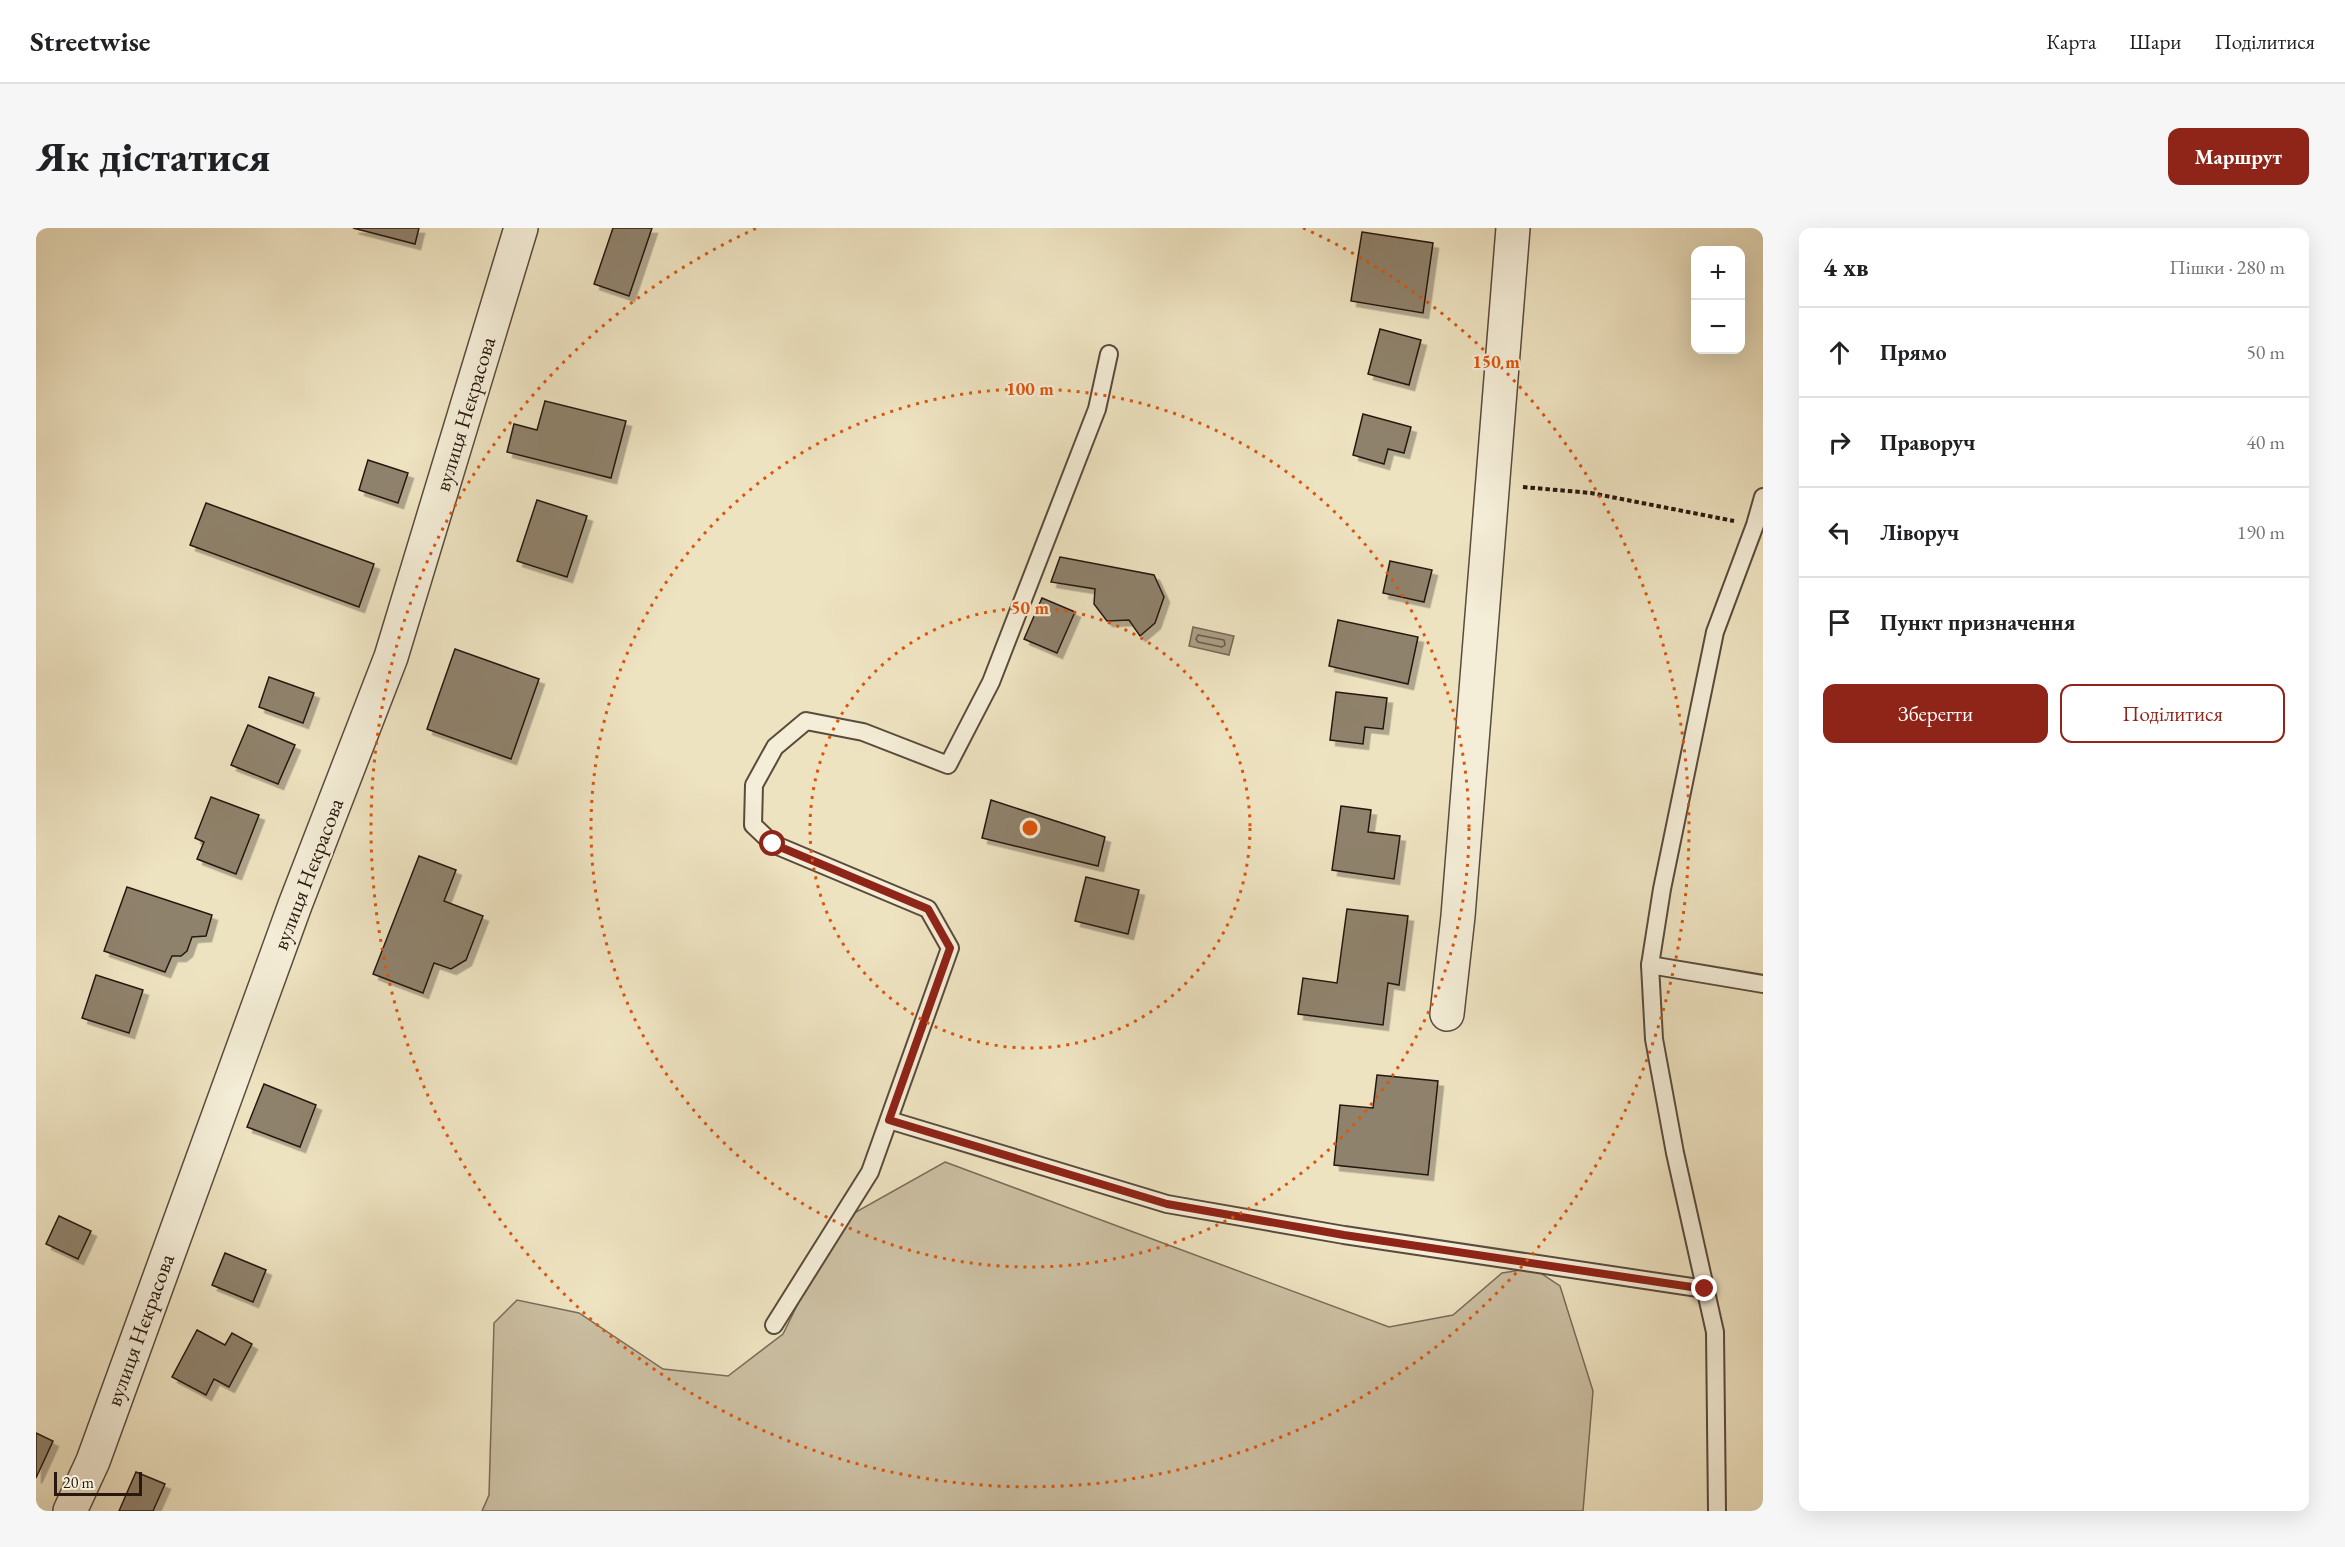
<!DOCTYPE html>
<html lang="uk">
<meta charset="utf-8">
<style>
body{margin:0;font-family:"EB Garamond",serif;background:#f6f6f6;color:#202124}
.controls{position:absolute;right:18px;top:18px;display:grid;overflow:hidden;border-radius:12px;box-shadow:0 6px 24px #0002}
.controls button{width:54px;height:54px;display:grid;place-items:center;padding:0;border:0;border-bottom:2px solid #e0e0e0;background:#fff;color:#202124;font:30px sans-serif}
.scale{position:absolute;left:18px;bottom:15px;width:88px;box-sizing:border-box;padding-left:6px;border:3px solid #281810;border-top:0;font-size:16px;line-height:21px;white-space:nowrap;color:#281810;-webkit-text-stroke:4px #f4edd7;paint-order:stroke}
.stop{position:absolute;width:18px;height:18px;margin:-14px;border:4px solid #8f2418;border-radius:50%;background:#fff}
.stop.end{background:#8f2418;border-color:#fff;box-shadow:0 2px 6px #0008}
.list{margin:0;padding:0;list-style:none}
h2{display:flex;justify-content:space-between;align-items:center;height:78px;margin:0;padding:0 24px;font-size:26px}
h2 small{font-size:20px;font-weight:400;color:#757577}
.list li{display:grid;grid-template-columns:39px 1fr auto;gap:18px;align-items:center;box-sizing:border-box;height:90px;padding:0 24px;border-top:2px solid #e0e0e0}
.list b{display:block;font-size:22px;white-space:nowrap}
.list em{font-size:20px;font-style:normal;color:#757577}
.actions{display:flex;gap:12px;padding:18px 24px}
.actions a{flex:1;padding:14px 0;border:2px solid #8f2418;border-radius:12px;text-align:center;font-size:21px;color:#8f2418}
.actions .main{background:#8f2418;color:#fff}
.icon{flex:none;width:33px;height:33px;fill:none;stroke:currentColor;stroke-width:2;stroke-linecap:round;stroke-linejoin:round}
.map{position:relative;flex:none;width:1727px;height:1283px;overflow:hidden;border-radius:12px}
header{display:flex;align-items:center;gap:36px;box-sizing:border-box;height:84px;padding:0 30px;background:#fff;border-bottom:2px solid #e0e0e0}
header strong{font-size:28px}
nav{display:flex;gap:33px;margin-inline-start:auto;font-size:21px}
.intro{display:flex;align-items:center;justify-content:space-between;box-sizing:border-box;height:144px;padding:0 36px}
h1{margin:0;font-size:42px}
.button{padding:15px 27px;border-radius:12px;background:#8f2418;color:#fff;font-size:21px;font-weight:700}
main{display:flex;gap:36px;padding:0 36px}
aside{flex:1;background:#fff;border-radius:12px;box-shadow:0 6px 24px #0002}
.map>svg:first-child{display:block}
.green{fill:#ccc0a3;stroke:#7a6c5a;stroke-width:1.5}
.water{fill:#ab9e85;stroke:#776856;stroke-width:1.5}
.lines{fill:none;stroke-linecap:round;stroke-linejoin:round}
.shore{stroke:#6a5b4a;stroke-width:1.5}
.building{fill:#8f826c;stroke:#281810;stroke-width:1.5;filter:url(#shadow)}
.service-casing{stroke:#5a4b3c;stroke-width:20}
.minor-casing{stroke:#5a4b3c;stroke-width:36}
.path{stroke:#281810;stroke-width:4;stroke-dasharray:4.5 3;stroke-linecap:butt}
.service{stroke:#f4edd7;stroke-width:16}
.minor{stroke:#f4edd7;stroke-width:33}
.route{stroke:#8f2418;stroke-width:8}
.ring{fill:none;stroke:#de560c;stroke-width:3;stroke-dasharray:3 6}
.labels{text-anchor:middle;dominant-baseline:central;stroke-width:4.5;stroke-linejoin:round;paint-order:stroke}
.street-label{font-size:22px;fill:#281810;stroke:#f4edd7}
.centre{fill:#de560c;stroke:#f4edd7;stroke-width:3}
.ring-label{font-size:18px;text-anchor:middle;font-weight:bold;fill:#de560c;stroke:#f4edd7;stroke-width:4.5;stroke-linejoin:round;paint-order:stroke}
</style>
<header>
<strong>Streetwise</strong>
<nav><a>Карта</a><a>Шари</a><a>Поділитися</a></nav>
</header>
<div class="intro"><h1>Як дістатися</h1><a class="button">Маршрут</a></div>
<main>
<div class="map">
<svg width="1727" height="1283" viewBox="0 0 1727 1283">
<defs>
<filter id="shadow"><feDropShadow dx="5.5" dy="5.5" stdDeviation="0" flood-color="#0004"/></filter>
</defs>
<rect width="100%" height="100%" fill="#eee3c1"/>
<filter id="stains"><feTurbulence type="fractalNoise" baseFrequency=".00333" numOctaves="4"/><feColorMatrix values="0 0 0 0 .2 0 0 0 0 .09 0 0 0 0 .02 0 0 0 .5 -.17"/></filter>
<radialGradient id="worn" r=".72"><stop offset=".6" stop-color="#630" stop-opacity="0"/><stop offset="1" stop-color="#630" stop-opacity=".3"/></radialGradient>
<!-- green -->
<polygon class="green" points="909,934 1353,1099 1417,1087 1466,1045 1497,1040 1524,1058 1557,1163 1547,1283 446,1283 453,1267 458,1095 481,1072 543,1085 627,1141 692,1148 747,1106 802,994"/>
<!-- water -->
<polygon class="water" points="1157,399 1198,408 1193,427 1153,418"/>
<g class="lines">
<!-- shore -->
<polygon class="shore" points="1162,407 1188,412 1189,417 1186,419 1162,414 1160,411"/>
</g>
<!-- building -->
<g class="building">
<polygon points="317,0 383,0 379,16"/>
<polygon points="577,0 616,0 593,68 558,56"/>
<polygon points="1326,4 1397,15 1387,85 1315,73"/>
<polygon points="1344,101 1385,112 1373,157 1332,146"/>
<polygon points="509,173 590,193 575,250 471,224 478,196 501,202"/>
<polygon points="1327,186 1375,199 1368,225 1352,221 1348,236 1317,227"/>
<polygon points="332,232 372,245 362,275 323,262"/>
<polygon points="501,272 551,288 531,349 481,333"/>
<polygon points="170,275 338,336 323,379 154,317"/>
<polygon points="1024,329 1118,347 1128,369 1119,395 1104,408 1093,392 1071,393 1058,376 1059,361 1015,354"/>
<polygon points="1354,333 1396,342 1388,374 1347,365"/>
<polygon points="1006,370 1039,384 1021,425 988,411"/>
<polygon points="1302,392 1382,409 1372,456 1293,438"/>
<polygon points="419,421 503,451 475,531 391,501"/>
<polygon points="233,449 278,465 267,495 223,479"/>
<polygon points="1300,464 1351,470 1347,501 1329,499 1327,516 1294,512"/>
<polygon points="212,497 259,517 242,556 195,537"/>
<polygon points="175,569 223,587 200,646 161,631 168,614 159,610"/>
<polygon points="955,572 1069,609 1062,638 946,610"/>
<polygon points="1305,578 1335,582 1332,604 1364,608 1358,651 1296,642"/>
<polygon points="383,628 420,642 408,673 447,688 430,732 415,741 398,735 387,765 337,746"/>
<polygon points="1050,649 1103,662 1092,706 1039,693"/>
<polygon points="91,659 176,687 170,708 156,709 151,723 145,728 136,728 129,744 68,723"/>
<polygon points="1311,681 1372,688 1363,757 1352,755 1347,797 1262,786 1267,750 1301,755"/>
<polygon points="60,747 107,762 93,805 46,790"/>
<polygon points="1341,847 1402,853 1392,947 1298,937 1304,877 1337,880"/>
<polygon points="228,856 280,877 264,919 211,899"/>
<polygon points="23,988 55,1003 42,1031 10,1016"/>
<polygon points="189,1025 230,1042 217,1074 176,1057"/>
<polygon points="161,1102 189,1117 196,1105 216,1116 193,1159 178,1151 170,1167 136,1149"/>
<polygon points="0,1205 17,1213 0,1250"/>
<polygon points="100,1244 129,1256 117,1283 83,1283"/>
</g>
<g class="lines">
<!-- service casing -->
<g class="service-casing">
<g id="service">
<polyline points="1614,737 1727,756"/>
<polyline points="853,892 1131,976 1308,1007 1669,1061"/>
<polyline points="738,1097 834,944 914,720 892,681 737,616 717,597 718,557 739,519 770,493 827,504 912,537 955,454 1061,181 1073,126"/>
<polyline points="1681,1283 1679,1104 1639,925 1618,811 1614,737 1626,661 1679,404 1719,297 1727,269"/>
</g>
</g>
<!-- minor casing -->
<g class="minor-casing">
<g id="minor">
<polyline points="1411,786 1422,688 1477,0"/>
<polyline points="34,1283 57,1233 259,677 355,429 485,0"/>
</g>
</g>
<!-- path -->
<polyline class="path" points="1487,259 1555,265 1698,293"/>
<!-- service -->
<use href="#service" class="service"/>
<!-- minor -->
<use href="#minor" class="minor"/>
</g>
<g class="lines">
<!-- route -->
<polyline class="route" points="737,616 892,681 914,720 853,892 1131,976 1308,1007 1669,1061"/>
</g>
<!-- distance rings -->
<g class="ring">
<circle cx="994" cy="600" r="220"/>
<circle cx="994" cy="600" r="439"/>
<path d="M1267 0A659 659 0 1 1 721 0"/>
</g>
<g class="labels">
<!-- street labels -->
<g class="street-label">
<text transform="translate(429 186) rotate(-73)">вулиця Нєкрасова</text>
<text transform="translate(272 646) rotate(-69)">вулиця Нєкрасова</text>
<text transform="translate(104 1102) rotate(-70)">вулиця Нєкрасова</text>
</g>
</g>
<circle cx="994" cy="600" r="9" class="centre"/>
<g class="ring-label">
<text x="1460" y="140">150 m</text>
<text x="994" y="167">100 m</text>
<text x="994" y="386">50 m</text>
</g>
<rect width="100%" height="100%" filter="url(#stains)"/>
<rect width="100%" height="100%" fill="url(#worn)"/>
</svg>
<div class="controls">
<button>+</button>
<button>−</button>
</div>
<div class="scale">20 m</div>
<div class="stop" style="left:737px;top:616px"></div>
<div class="stop end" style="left:1669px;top:1061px"></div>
</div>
<aside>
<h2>4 хв<small>Пішки · 280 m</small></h2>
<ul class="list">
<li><svg class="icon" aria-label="ahead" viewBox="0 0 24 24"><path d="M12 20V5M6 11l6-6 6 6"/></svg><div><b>Прямо</b></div><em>50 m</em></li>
<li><svg class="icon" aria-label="right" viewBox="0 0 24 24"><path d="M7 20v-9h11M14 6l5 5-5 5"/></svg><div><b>Праворуч</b></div><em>40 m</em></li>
<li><svg class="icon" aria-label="left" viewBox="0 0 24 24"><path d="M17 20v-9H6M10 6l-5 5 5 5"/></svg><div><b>Ліворуч</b></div><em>190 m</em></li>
<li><svg class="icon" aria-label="arrive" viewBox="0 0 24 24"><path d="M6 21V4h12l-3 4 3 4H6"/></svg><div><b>Пункт призначення</b></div></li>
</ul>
<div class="actions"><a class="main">Зберегти</a><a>Поділитися</a></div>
</aside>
</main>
